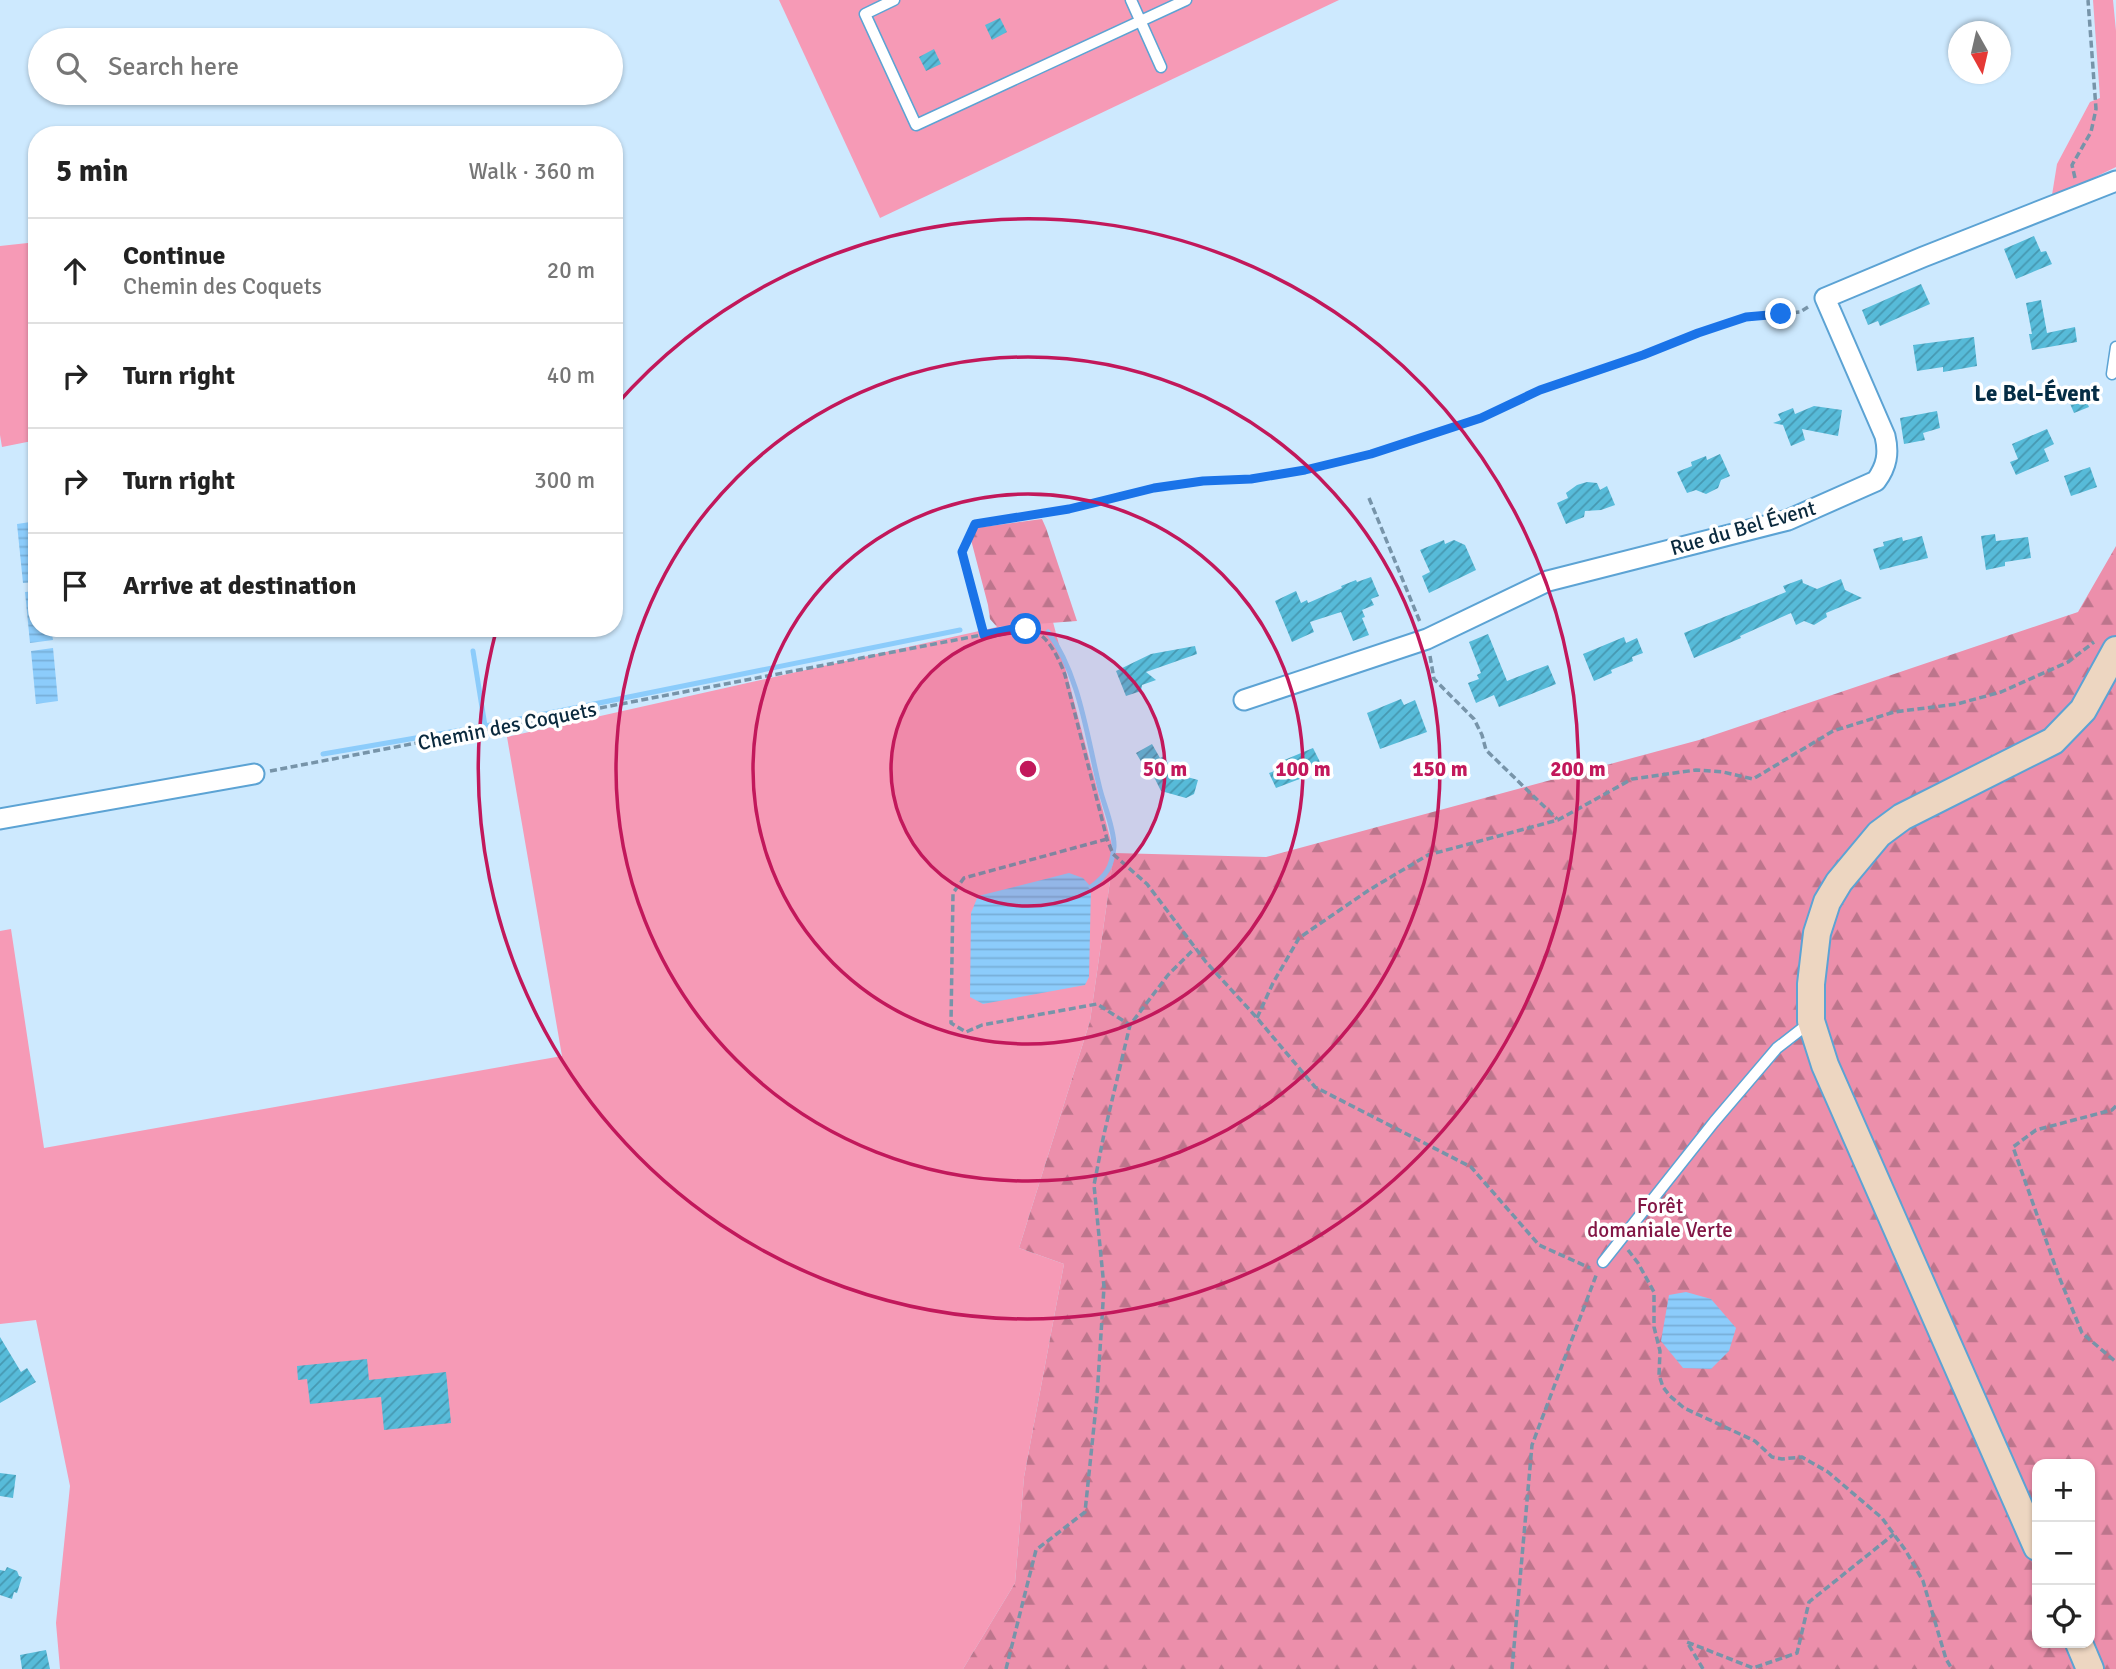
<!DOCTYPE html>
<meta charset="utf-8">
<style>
body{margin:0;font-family:Signika,sans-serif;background:#f6f6f6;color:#222}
.controls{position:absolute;right:21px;bottom:21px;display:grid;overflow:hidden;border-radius:14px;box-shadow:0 2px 5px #0004}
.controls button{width:63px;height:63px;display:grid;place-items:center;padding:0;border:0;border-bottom:2px solid #e0e0e0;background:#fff;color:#222;font:35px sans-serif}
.compass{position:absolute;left:1948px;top:21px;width:63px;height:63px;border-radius:50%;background:#fff;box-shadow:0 2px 5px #0004;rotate:172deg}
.stop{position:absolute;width:21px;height:21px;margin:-16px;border:5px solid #1a73e8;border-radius:50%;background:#fff}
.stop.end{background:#1a73e8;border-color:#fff;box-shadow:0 2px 7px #0008}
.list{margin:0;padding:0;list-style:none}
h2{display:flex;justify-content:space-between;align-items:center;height:91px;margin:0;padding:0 28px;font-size:30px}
h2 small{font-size:23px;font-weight:400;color:#767676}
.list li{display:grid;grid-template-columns:46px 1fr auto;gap:21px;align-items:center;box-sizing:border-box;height:105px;padding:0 28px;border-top:2px solid #e0e0e0}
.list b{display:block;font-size:26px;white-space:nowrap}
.list p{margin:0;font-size:23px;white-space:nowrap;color:#767676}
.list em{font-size:23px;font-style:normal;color:#767676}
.icon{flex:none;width:38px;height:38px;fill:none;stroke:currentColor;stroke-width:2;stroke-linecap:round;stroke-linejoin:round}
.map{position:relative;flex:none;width:2116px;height:1669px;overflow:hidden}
.search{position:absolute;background:#fff;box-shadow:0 2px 5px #0004;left:28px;top:28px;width:595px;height:77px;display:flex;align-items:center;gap:18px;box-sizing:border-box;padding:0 24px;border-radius:38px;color:#767676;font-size:26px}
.panel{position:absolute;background:#fff;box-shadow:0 2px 5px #0004;left:28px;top:126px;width:595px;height:511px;border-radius:28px}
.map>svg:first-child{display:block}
.green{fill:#f69ab6}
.forest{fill:url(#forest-firs);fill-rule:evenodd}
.water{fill:url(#water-rules)}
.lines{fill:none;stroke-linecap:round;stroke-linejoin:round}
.stream{stroke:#8cccfb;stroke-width:5}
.building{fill:url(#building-hatch)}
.lane-casing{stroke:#5ca3d4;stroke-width:13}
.street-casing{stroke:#5ca3d4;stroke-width:23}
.secondary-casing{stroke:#5ca3d4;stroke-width:30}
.path{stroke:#7794a9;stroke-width:3.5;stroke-dasharray:7 3.5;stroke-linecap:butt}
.lane{stroke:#fff;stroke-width:10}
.street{stroke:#fff;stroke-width:19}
.secondary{stroke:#edd6c1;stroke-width:26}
.route{stroke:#1a73e8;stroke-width:9}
.ring{fill:none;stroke:#c2185b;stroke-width:3.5}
.labels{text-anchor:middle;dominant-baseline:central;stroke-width:7;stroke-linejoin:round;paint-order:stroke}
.street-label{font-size:21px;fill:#0a293d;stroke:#fff}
.park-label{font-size:21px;fill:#831645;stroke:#fff}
.neighbourhood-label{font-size:23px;font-weight:bold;fill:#052d45;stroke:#fff}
.centre{fill:#c2185b;stroke:#fff;stroke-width:3.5}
.ring-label{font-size:21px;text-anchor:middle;font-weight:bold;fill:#c2185b;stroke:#fff;stroke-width:7;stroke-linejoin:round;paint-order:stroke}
</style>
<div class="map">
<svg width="2116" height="1669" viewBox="0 0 2116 1669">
<defs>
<pattern id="forest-firs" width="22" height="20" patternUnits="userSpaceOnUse" patternTransform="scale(1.75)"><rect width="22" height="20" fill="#ec8fab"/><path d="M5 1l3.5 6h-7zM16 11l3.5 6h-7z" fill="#bd758c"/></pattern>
<pattern id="water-rules" width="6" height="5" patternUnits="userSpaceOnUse" patternTransform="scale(1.75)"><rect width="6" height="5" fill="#8cccfb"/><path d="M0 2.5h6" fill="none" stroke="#77afd8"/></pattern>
<pattern id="building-hatch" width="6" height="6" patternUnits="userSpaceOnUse" patternTransform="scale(1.75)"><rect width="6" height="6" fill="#57bbd9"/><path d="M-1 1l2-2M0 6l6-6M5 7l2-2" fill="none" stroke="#4698b1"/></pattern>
</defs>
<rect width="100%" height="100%" fill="#cde9fe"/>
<!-- green -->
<g class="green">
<polygon points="779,0 1339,0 880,218"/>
<polygon points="2093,0 2113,0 2116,31 2116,167 2081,184 2052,195 2057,164 2090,102 2100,98"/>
<polygon points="37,242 37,440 2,447 0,435 0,246"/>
<polygon points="1053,622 1114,853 1090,1021 1019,1248 1064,1264 1024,1477 1015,1583 963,1669 60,1669 56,1623 70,1486 36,1320 0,1324 0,931 11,929 44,1148 562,1056 507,737 997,627"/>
</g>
<!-- forest -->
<g class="forest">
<polygon points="1042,519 1046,528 1077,621 997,627 990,619 988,605 970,536 975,528"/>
<path d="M2116,546V1669H963L1015,1583L1024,1477L1064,1264L1019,1248L1090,1021L1114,853L1266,857L1699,740L2078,612ZM2037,1464H2090V1643H2037Z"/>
</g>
<!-- water -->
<g class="water">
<polygon points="37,521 37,582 23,583 17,524"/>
<polygon points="37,591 37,628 51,628 53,640 30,643 25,592"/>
<polygon points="53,648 58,701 36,704 31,651"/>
<polygon points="1069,873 1083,878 1091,887 1089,977 1085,985 983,1004 970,997 971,913 978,896"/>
<polygon points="1686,1292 1711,1299 1736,1328 1729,1351 1711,1369 1683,1368 1661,1341 1669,1295"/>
</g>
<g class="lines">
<!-- stream -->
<g class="stream">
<path d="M1048,632C1080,675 1087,738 1100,789C1104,805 1115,831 1114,847C1112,867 1106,876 1091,887"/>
<polyline points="473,651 485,726"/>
<polyline points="323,754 485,726 960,630"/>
</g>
</g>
<!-- building -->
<g class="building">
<polygon points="1000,18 1007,32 992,40 985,25"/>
<polygon points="934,49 941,64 926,71 919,57"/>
<polygon points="2034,236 2041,252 2046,251 2052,264 2016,279 2004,249"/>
<polygon points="1921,284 1930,304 1880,326 1878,321 1868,325 1862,310"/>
<polygon points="2041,300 2047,333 2075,327 2077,342 2032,350 2029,334 2032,334 2026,303"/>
<polygon points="1974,337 1977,366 1943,372 1943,367 1917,371 1913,345"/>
<polygon points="2083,393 2089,407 2074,413 2068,399"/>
<polygon points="1814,406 1842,410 1838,436 1802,429 1805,440 1791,446 1783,425 1773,423 1781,420 1778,414 1793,408 1795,414"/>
<polygon points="1937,411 1940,428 1923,433 1925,440 1904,444 1900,418"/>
<polygon points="2047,429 2054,444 2044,449 2049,461 2016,475 2010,462 2018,459 2012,444"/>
<polygon points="1720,454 1730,476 1721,480 1718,488 1706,494 1696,490 1687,493 1677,472 1692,466 1691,462 1706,456 1707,460"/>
<polygon points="2090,467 2097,487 2071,496 2064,476"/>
<polygon points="1587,482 1597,483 1600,490 1607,486 1615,505 1601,510 1585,511 1584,517 1566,524 1557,503 1568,498 1566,493 1577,485"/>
<polygon points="1995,534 1996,541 2028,537 2031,558 2005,562 2005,566 1986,570 1981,536"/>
<polygon points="1922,536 1928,558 1880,570 1873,549 1884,546 1883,542 1902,537 1903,541"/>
<polygon points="1444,540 1445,544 1454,540 1465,545 1476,570 1429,593 1422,576 1430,572 1420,550"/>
<polygon points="1371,577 1379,596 1371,599 1374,605 1362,610 1365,617 1362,618 1369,635 1353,641 1341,612 1310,622 1314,632 1292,642 1275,601 1296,591 1301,603 1307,600 1308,603 1342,588 1341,586 1356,580 1357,582"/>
<polygon points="1802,579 1803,583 1817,589 1841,579 1845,590 1862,598 1826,613 1827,617 1814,625 1804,621 1796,625 1791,613 1740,636 1741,638 1694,658 1684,633 1786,592 1783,586"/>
<polygon points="1488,634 1507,681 1548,665 1556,684 1499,707 1494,695 1476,703 1468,683 1479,679 1477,675 1481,673 1469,642"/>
<polygon points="1624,637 1626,643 1637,638 1643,653 1632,657 1633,661 1611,670 1612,673 1594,681 1583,654"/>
<polygon points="1195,646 1197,654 1146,672 1156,680 1142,685 1141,691 1126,696 1116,671 1151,654"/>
<polygon points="1401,699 1404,705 1415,700 1427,732 1380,749 1367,713"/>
<polygon points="1152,744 1160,758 1164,756 1173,773 1198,780 1194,794 1186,798 1161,791 1154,777 1151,778 1136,753"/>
<polygon points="1313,748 1321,764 1308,769 1310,775 1276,788 1269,773 1285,767 1282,761"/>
<polygon points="0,1337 21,1372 27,1368 36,1382 0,1403"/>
<polygon points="367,1359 369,1380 446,1372 451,1423 384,1430 381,1397 310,1404 307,1379 298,1380 297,1366"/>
<polygon points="0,1473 16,1475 13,1498 0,1496"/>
<polygon points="7,1567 17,1571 19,1576 22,1577 17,1593 14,1592 12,1599 0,1595 0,1570 5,1571"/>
<polygon points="46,1650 50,1669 22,1669 20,1655"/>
</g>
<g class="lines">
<!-- lane casing -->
<g class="lane-casing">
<g id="lane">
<polyline points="894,0 865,14 916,125 1186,0"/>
<polyline points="1131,0 1161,67"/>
<polyline points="2112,374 2116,347"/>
<polyline points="1603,1262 1714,1122 1777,1048 1808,1024"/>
</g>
</g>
<!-- street casing -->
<g class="street-casing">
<g id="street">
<path d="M1244,700L1427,639L1548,581L1788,520L1876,481C1887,466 1889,453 1885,436L1825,298L1923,257L2116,181"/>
<polyline points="0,819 254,774"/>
</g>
</g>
<!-- secondary casing -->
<g class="secondary-casing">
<g id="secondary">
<polyline points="2037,1547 1825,1065 1811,1021 1811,984 1817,933 1827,902 1839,882 1879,834 1902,817 2053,741 2083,710 2116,650"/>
<polyline points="2079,1643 2090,1669"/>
</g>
</g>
<!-- path -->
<g class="path">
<polyline points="2075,178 2072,165 2091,132 2096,109 2088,0"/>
<polyline points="1369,498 1420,622"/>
<polyline points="984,635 962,552 975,524 1069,509 1154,488 1203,481 1251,479 1305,470 1371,454 1481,418 1540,390 1643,355 1697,333 1746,317 1800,312 1808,307"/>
<polyline points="1430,656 1434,679 1474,719 1482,735 1486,750 1557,819"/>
<path d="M270,771L1013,629C1020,629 1029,628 1036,632C1050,639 1060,661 1065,675L1107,839L1113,854L1147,884L1206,962L1257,1018L1315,1087L1471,1167L1539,1245L1590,1268"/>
<polyline points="1107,839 964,878 953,893 951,1023 966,1032 982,1025 1097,1004 1130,1025"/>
<polyline points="1257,1018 1273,983 1299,938 1369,890 1428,855 1558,820 1632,779 1696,770 1723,772 1753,779 1833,731 1894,712 1957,704 2001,692 2068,662 2094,642"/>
<polyline points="2116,1106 2112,1110 2036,1130 2013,1147 2058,1274 2082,1333 2116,1362"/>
<polyline points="1628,1250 1638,1263 1654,1292 1654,1327 1660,1351 1659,1375 1663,1387 1670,1396 1684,1408 1755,1441 1772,1457 1782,1459 1802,1457 1828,1472 1882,1518 1906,1551 1923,1581 1946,1659 1952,1669"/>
<polyline points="1006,1669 1036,1550 1085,1512 1097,1397 1104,1287 1094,1185 1104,1134 1130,1025 1168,975 1195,948"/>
<polyline points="1512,1669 1532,1445 1597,1273"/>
<polyline points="1703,1669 1687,1642 1753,1668 1797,1653 1809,1602 1894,1534"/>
</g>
<!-- lane -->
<use href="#lane" class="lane"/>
<!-- street -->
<use href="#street" class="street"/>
<!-- secondary -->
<use href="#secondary" class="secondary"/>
</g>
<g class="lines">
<!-- route -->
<polyline class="route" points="1026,629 1013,629 984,635 962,552 975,524 1069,509 1154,488 1203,481 1251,479 1305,470 1371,454 1481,418 1540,390 1643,355 1698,333 1746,317 1781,314"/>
</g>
<!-- distance rings -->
<circle cx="1028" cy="769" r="137" fill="#c2185b" fill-opacity=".12"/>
<g class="ring">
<circle cx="1028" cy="769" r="137"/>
<circle cx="1028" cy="769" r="275"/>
<circle cx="1028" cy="769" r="412"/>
<path d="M616 405A550 550 0 1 1 496 631"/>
</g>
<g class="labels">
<!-- street labels -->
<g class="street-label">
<text transform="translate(1743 528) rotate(-16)">Rue du Bel Évent</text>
<text transform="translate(507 726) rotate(-11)">Chemin des Coquets</text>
</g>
<!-- park labels -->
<g class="park-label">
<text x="1660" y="1206">Forêt<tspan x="1660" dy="24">domaniale Verte</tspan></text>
</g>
<!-- neighbourhood labels -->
<g class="neighbourhood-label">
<text x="2037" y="393">Le Bel-Évent</text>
</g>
</g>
<circle cx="1028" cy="769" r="10" class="centre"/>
<g class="ring-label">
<text x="1165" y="776">50 m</text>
<text x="1303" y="776">100 m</text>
<text x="1440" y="776">150 m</text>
<text x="1578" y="776">200 m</text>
</g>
</svg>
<div class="controls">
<button>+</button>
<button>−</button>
<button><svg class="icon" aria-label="locate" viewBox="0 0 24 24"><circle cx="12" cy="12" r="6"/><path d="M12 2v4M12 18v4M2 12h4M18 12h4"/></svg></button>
</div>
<svg class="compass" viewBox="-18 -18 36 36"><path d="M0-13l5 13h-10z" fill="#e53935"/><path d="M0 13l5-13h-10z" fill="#767676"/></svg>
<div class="stop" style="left:1026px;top:629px"></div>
<div class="stop end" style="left:1781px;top:314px"></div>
<div class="search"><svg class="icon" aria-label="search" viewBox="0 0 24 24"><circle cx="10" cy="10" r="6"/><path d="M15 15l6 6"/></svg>Search here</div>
<section class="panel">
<h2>5 min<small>Walk · 360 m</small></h2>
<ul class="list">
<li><svg class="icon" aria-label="ahead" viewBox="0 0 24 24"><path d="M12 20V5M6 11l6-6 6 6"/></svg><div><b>Continue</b><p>Chemin des Coquets</p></div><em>20 m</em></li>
<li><svg class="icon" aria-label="right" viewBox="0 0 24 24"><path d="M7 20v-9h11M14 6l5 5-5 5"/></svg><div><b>Turn right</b></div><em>40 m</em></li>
<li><svg class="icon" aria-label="right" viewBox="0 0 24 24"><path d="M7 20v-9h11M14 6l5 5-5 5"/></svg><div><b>Turn right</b></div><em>300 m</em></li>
<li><svg class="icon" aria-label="arrive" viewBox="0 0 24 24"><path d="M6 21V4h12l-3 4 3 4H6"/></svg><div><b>Arrive at destination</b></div></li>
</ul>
</section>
</div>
